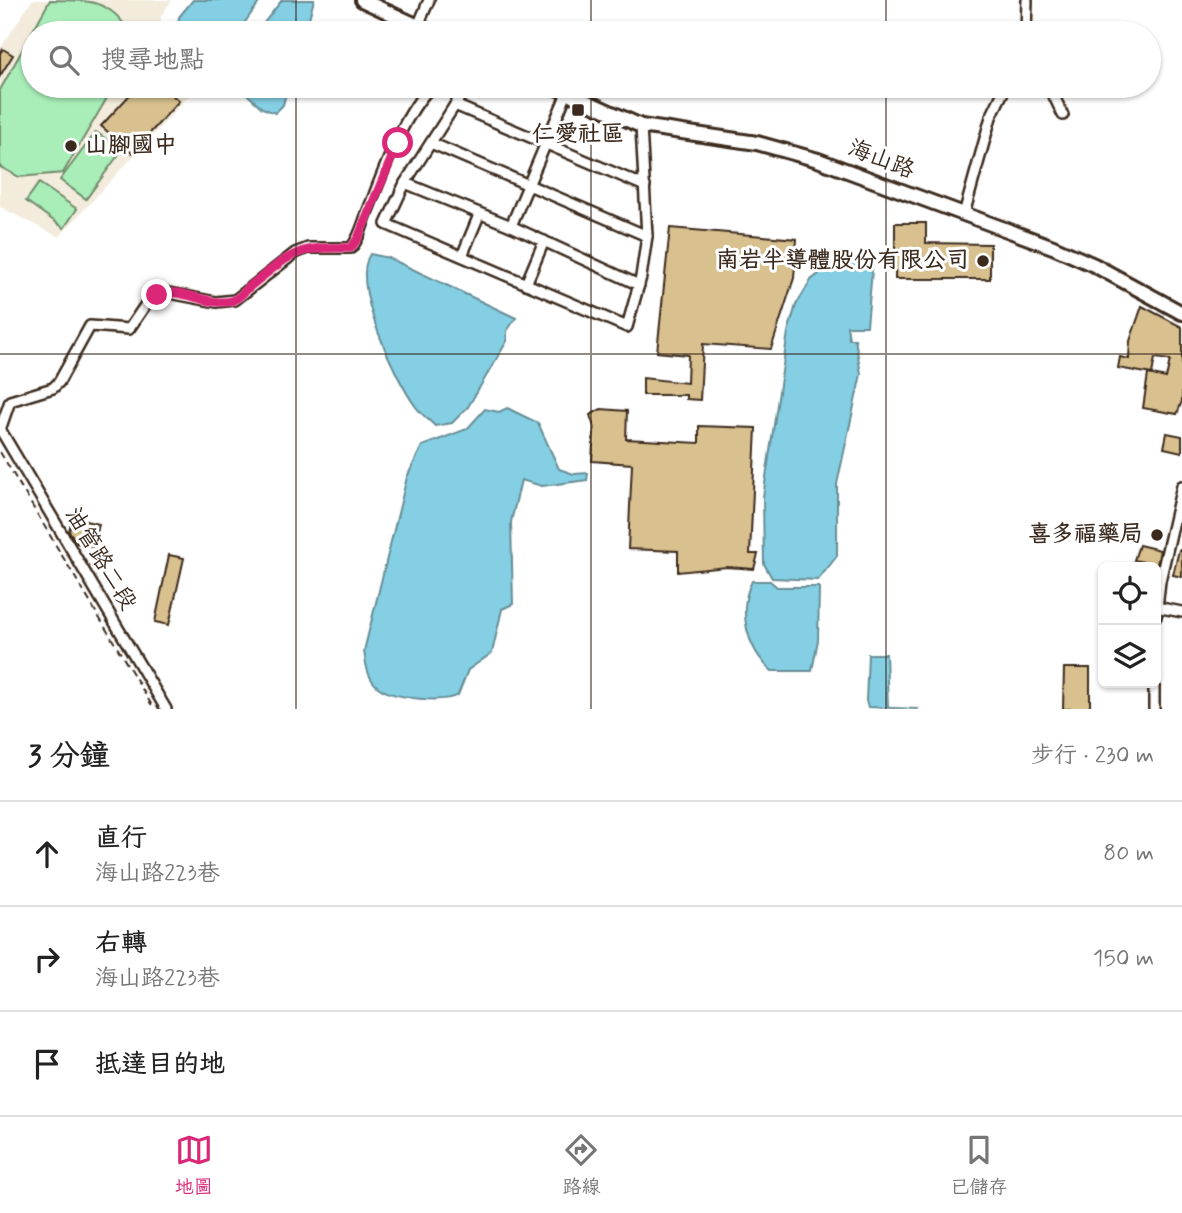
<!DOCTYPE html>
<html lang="zh-TW">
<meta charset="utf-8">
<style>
body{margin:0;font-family:Mynerve,"LXGW WenKai TC",sans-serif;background:#f6f6f6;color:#222}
.controls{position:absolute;right:21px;bottom:21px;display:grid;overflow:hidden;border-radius:10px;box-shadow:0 2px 5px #0004}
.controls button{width:63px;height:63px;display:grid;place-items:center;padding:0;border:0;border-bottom:2px solid #e0e0e0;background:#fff;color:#222;font:35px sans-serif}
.stop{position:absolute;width:21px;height:21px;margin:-16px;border:5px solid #db2777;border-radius:50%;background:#fff}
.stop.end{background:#db2777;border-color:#fff;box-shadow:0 2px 7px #0008}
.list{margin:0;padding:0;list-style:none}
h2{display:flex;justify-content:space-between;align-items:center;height:91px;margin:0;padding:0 28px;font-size:30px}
h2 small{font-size:23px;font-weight:400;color:#767676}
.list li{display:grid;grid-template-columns:46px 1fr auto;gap:21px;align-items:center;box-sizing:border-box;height:105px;padding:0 28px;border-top:2px solid #e0e0e0}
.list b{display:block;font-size:26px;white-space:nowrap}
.list p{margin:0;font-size:23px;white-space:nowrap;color:#767676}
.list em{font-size:23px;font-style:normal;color:#767676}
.icon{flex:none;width:38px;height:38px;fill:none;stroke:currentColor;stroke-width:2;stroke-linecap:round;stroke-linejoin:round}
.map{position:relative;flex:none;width:1182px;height:709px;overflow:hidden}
.search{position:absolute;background:#fff;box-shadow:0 2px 5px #0004;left:21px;right:21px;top:21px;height:77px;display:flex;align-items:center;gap:18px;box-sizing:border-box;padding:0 24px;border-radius:38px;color:#767676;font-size:26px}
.sheet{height:406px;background:#fff}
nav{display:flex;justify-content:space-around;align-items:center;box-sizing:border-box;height:98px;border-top:2px solid #e0e0e0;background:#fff;font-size:19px;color:#767676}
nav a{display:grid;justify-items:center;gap:4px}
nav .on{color:#db2777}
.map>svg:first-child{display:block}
.built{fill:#f3ecdd}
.green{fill:#a9eeb9;stroke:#728c6c;stroke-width:2}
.water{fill:#84cfe4;stroke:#678d95;stroke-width:2}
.building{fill:#d8c08f;stroke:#3b2a1e;stroke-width:2}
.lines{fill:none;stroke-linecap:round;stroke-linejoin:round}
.minor-casing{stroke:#3b2a1e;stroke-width:14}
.major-casing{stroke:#3b2a1e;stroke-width:18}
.path{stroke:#3b2a1e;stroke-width:2;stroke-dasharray:7 5;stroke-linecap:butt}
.minor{stroke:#fff;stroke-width:9}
.major{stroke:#fff;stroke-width:12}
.route{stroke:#db2777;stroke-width:9}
.grid{fill:none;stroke:#3b2a1e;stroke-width:2;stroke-opacity:0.55}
.poi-dot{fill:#3b2a1e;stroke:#fff;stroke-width:2.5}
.labels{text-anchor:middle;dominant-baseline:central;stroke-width:6;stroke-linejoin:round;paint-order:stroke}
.poi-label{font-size:23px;font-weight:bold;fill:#3b2a1e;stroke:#fff;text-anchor:end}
.street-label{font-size:23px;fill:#3b2a1e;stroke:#fff}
</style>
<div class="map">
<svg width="1182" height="709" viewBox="0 0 1182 709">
<rect width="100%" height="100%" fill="#fff"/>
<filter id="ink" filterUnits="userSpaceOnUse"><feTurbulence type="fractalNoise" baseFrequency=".0143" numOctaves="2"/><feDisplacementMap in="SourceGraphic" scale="14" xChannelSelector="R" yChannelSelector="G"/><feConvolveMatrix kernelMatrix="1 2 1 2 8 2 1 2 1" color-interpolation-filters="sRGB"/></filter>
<g filter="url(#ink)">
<!-- built -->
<polygon class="built" points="32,0 172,0 161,16 161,33 33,33 33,86 198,86 59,237 0,207 0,49"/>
<!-- green -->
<g class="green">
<path d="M50,0C90,0 111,0 130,33H33V86H114L63,173L19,177L0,167V90Z"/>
<polygon points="96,132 122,150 86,199 60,180"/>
<polygon points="39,183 77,209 64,228 26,201"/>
</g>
<!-- water -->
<g class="water">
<polygon points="193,0 261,0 237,33 185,33 178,27 179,17"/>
<polygon points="282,0 314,0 305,33 259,33 259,29"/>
<polygon points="238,86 288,86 283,105 275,113 262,108"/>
<path d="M370,254L389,258L516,318L507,331V341L468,407L452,423L435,426C429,420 421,414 416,407C396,380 350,284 370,254Z"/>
<polygon points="856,259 873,260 867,326 847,326 849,339 855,339 861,374 837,484 837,556 818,580 772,578 764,564 763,497 788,332 796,305 811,280 836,261"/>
<path d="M507,408L538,423L559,469L574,474L588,473L587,480L542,486L521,480L511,522L513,604L502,609L492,653L468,670L458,695C442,704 392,698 378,687C367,678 366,664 364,651L407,477L422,446L467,429L485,409L499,412Z"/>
<path d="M752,581H770L777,587H819L818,640L812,671H772C747,649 737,611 752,581Z"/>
<polygon points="868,654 886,654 888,708 918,709 868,707 866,701"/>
</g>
<!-- building -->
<g class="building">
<polygon points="3,49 13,55 0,76 0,53"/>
<polygon points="138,86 162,86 179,101 132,153 101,126"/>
<polygon points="895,223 926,223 926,243 990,244 990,279 895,279"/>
<polygon points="670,228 797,239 794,278 771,349 703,344 700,400 686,399 686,395 643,395 643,378 687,383 688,355 657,352"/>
<polygon points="1142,306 1182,327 1182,401 1177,414 1143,408 1148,374 1166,378 1170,360 1155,358 1152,374 1118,368 1120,357 1129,359 1130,341"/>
<polygon points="601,409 627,411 626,439 699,443 699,426 756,428 750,554 758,554 754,569 727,567 678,572 678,551 628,549 632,464 592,461 594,427 590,415"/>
<polygon points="1167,433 1182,436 1182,452 1164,448"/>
<polygon points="72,518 99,524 94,547 77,543 69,531"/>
<polygon points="1139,545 1160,550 1157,565 1134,560"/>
<polygon points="1179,550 1182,550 1182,577 1173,575"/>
<polygon points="169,555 184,558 169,625 155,622"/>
<polygon points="1064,668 1090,668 1090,709 1063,709"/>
</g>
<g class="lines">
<!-- minor casing -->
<g class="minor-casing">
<g id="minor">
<polyline points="418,26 429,0"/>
<polyline points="1026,33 1027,0"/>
<polyline points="467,86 405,183 386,224 627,327 641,277 647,236 641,126"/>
<polyline points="1049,86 1063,115"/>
<polyline points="455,105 645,186"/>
<polyline points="431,143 647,236"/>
<polyline points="405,183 511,226 639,285"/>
<polyline points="964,214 991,117 1006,86"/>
<polyline points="511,226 567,93"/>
<polyline points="462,256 479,215"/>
<polyline points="526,284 544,241"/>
<polyline points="0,429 166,709"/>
<path d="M0,430L10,401L53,388L59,382L90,326L129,329L146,304L164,292L216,302L235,300L295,253L308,248H351C361,236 363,222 369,208C383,172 404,112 432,86"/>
<polyline points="1156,607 1182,612"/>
<polyline points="1156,617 1160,581 1182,486"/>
<polyline points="1154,683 1154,709"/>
</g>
</g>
<!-- major casing -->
<g class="major-casing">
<g id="major">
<polyline points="362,0 433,33"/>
<polyline points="552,86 641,126 757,143 818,160 1053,247 1094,265 1182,313"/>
</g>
</g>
<!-- path -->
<polyline class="path" points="0,452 154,709"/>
<!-- minor -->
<use href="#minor" class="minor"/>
<!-- major -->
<use href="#major" class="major"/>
</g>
</g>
<g class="lines" filter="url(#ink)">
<!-- route -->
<path class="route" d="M157,295C182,286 206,307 232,301C239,299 246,289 253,284C293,252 298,246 351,248L358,238L398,143"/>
</g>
<!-- grid -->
<path class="grid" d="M296,0V33M591,0V33M886,0V33M296,86V709M591,86V709M886,86V709M0,354H1182"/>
<!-- markers -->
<g class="poi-dot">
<rect x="571" y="103" width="14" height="14" rx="3.5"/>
<circle cx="71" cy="146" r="7"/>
<circle cx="983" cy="261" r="7"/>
<circle cx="1157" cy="535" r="7"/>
</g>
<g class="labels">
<!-- poi labels -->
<g class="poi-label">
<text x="578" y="135" text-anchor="middle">仁愛社區</text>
<text x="85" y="146" text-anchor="start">山腳國中</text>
<text x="969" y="261">南岩半導體股份有限公司</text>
<text x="1143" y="535">喜多福藥局</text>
</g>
<!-- street labels -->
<g class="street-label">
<text transform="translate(881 160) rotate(21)">海山路</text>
<text transform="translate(100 559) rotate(59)">油管路二段</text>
</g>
</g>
</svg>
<div class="controls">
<button><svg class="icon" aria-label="locate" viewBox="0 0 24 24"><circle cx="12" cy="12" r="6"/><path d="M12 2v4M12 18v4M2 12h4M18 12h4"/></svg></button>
<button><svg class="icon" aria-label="layers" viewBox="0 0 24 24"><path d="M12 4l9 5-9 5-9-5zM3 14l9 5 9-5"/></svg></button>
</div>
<div class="stop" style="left:398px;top:143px"></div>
<div class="stop end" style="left:157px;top:295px"></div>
<div class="search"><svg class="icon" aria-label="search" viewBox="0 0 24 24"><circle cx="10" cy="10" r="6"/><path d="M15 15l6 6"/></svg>搜尋地點</div>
</div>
<section class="sheet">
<h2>3 分鐘<small>步行 · 230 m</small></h2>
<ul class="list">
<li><svg class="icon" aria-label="ahead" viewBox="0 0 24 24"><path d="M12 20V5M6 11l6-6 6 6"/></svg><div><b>直行</b><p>海山路223巷</p></div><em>80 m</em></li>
<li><svg class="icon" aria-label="right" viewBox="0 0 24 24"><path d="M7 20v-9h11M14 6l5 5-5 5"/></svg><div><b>右轉</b><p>海山路223巷</p></div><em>150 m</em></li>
<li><svg class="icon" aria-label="arrive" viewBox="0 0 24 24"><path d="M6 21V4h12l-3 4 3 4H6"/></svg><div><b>抵達目的地</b></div></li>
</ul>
</section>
<nav>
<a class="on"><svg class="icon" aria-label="map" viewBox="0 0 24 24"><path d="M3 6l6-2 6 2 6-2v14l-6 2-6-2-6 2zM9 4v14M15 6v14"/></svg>地圖</a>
<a><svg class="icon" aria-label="directions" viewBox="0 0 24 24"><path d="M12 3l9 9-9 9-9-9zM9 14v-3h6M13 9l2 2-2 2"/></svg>路線</a>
<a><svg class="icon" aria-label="saved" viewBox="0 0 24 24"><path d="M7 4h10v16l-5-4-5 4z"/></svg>已儲存</a>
</nav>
